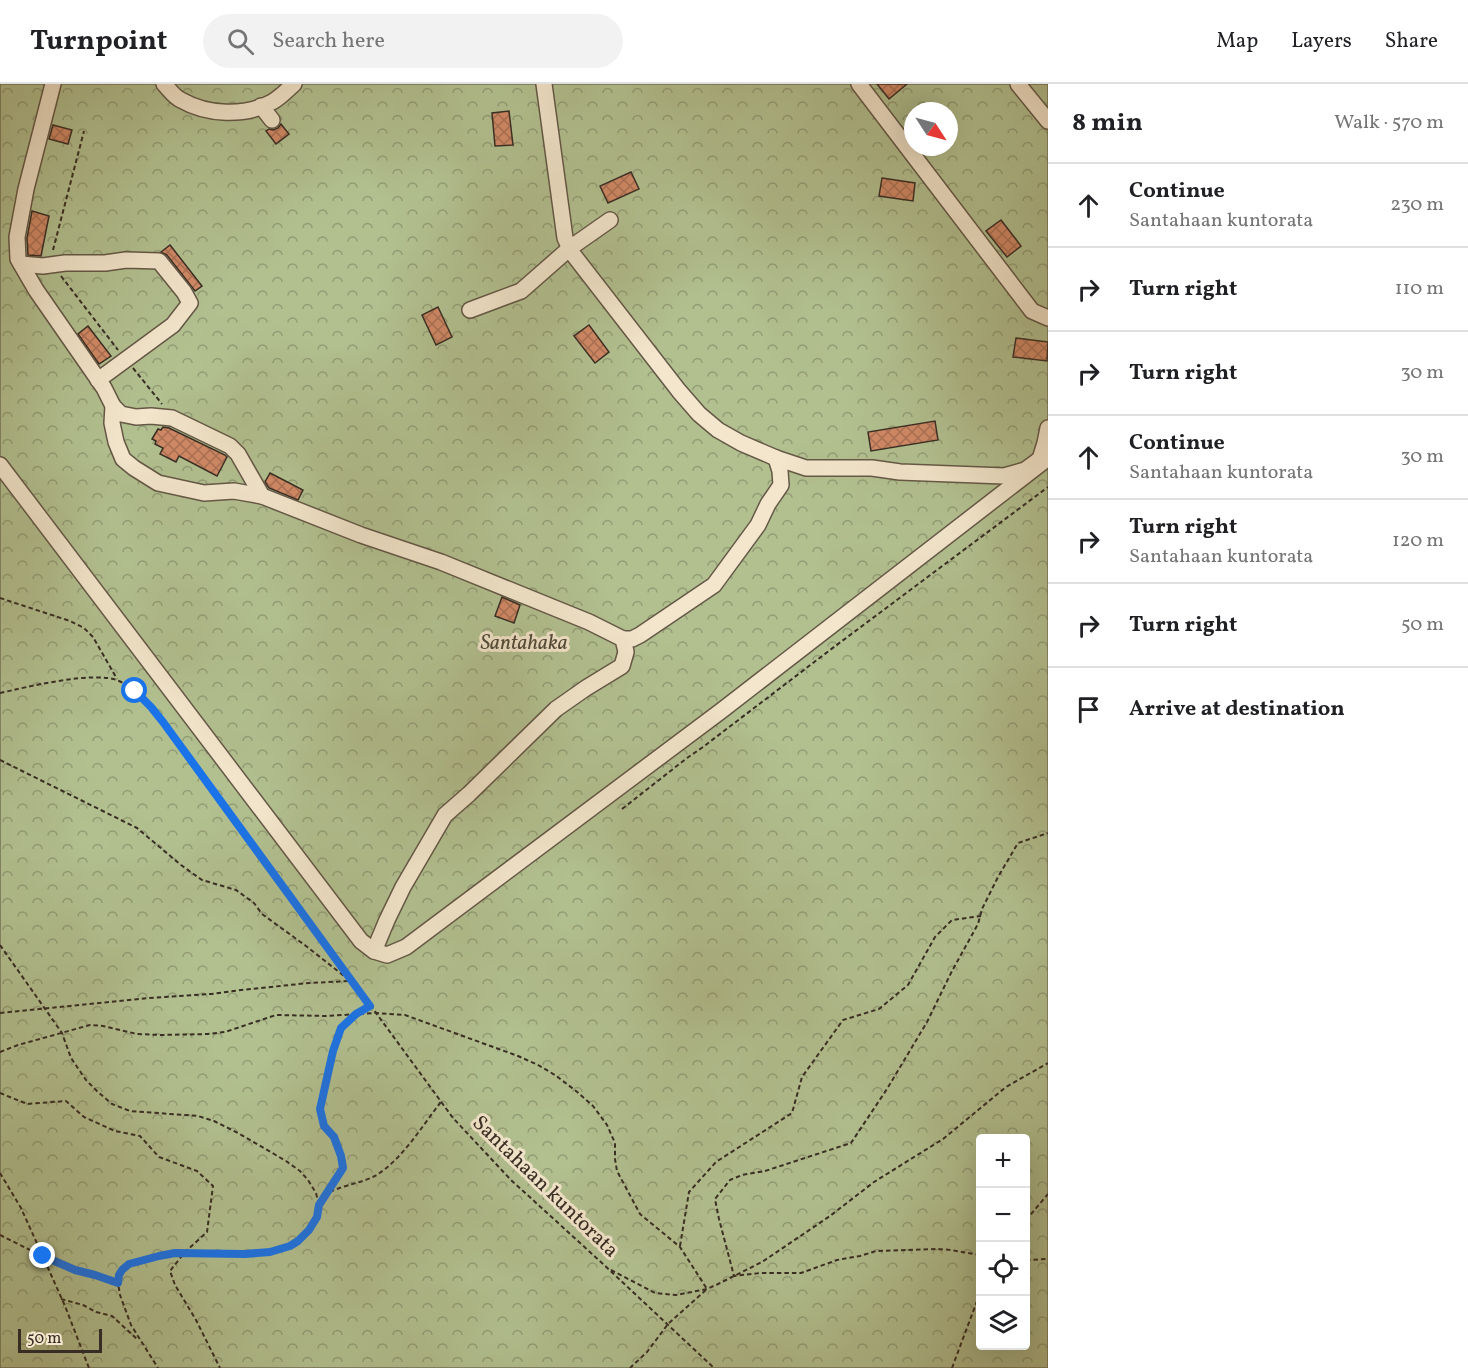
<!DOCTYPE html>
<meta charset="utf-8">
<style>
body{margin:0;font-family:Vollkorn,serif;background:#f2f2f2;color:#202124}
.controls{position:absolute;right:18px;bottom:18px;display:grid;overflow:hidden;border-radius:6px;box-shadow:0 6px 24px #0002}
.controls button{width:54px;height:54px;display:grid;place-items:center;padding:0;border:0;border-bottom:2px solid #e0e0e0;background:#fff;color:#202124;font:30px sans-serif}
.compass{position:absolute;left:904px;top:18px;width:54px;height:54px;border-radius:50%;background:#fff;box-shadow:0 6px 24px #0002;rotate:126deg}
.scale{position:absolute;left:18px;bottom:15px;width:84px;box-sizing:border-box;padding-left:6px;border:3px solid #372d24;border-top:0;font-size:16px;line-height:21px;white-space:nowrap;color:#372d24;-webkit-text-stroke:4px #f3e6cc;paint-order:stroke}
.stop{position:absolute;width:18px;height:18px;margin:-14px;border:4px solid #1a73e8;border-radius:50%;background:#fff}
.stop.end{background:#1a73e8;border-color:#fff;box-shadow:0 2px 6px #0008}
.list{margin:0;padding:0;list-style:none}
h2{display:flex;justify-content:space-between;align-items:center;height:78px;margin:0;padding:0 24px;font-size:26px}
h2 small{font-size:20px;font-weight:400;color:#757577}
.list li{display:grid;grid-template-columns:39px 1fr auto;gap:18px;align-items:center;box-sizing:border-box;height:84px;padding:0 24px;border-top:2px solid #e0e0e0}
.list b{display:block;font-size:22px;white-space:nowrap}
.list p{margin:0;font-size:20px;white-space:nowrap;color:#757577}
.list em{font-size:20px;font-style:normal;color:#757577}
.icon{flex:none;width:33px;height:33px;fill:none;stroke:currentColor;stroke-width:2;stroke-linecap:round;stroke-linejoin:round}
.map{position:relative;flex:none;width:1048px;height:1284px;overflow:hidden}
header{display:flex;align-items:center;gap:36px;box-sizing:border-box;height:84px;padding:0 30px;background:#fff;border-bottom:2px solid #e0e0e0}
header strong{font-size:28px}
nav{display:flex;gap:33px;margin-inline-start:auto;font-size:21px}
.search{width:420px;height:54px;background:#f2f2f2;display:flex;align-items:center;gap:15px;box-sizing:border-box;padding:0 21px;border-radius:33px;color:#757577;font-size:22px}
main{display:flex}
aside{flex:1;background:#fff}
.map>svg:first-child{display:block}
.forest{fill:url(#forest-crowns);stroke:#74765a;stroke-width:1.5;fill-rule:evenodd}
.building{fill:url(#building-cross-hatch);stroke:#372d24;stroke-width:1.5}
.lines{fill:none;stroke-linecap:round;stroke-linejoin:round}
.minor-casing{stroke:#645847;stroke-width:18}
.path{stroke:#372d24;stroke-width:2;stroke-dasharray:4.5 3;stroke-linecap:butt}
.minor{stroke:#f3e6cc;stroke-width:15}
.route{stroke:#1a73e8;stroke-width:8}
.labels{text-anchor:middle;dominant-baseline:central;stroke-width:6;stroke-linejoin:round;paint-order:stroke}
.park-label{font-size:21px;font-style:italic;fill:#504a3a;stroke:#f3e6cc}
.street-label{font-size:21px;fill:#372d24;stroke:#f3e6cc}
</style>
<header>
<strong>Turnpoint</strong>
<div class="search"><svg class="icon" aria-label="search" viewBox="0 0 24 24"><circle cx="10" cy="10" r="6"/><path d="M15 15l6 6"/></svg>Search here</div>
<nav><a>Map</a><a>Layers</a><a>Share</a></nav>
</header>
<main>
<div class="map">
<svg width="1048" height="1284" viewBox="0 0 1048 1284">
<defs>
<pattern id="forest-crowns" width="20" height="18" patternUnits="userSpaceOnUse" patternTransform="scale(1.5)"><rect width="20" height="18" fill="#b2c090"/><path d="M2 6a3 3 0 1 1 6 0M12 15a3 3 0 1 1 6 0" fill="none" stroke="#929c75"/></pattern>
<pattern id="building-cross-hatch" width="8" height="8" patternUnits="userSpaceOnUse" patternTransform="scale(1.5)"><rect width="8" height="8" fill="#d18966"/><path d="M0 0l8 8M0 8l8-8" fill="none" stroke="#aa7054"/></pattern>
</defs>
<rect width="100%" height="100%" fill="#ecd8b1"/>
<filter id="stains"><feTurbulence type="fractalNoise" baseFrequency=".00333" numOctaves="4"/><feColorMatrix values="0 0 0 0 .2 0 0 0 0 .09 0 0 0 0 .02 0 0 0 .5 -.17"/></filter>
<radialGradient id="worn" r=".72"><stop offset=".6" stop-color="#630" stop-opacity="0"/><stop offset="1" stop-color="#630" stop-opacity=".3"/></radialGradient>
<!-- forest -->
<path class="forest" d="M0,0H1048V1284H0ZM913,27H949V63H913ZM980,1054H1026V1262H980Z"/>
<!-- building -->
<g class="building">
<polygon points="877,0 907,0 889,15"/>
<polygon points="509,27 513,61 495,62 492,29"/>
<polygon points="281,40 289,50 276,60 266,47 269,45 273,46 278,44"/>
<polygon points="53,41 72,46 68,60 49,55"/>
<polygon points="631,88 639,105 608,119 600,102"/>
<polygon points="882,94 915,99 913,117 879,112"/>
<polygon points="32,127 49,132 41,172 28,171 27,154"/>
<polygon points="1001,136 1021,162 1007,173 986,147"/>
<polygon points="170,161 202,202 195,207 167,171 161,168"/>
<polygon points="438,223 452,253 436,261 422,231"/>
<polygon points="589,241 609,268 595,279 574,252"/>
<polygon points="88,242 111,272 99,280 78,250"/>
<polygon points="1016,254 1048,258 1047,277 1013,273"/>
<polygon points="935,337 938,356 871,367 868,348"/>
<polygon points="163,343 169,344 225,371 227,373 217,392 179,372 176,378 160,370 163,364 155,360 156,357 152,355 158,345 161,346"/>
<polygon points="270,389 303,406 298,416 269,404 265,398"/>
<polygon points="502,513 520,521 514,539 495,532"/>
</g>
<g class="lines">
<!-- minor casing -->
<g class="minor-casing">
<g id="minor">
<polyline points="53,0 26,105 17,153 18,175 36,206 104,304 113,322 112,339 116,358 123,375 134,384 158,399 204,409 234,407 262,412 361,451 441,478 589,538 623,555 626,568 622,582 586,604 556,625 469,710 445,731 403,803 387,836 374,867"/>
<path d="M164,0C169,5 174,13 181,16C207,31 245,33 272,18C280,14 287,6 294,0"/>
<polyline points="544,0 565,154 572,169 679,307 699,330 718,346 741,359 776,374 806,384 872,384 900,388 1004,392 1025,386 1040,375 1045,359 1048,344"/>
<polyline points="859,0 1032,227 1048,234"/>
<polyline points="1018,0 1048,37"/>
<polyline points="261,22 272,36"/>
<polyline points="21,180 43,182 65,179 105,179 126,176 159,177 184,208 190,219 173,241 98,296"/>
<polyline points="470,226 521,207 570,164 610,136"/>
<polyline points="113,322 121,330 136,333 151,332 172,334 230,362 238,370 262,412"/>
<polyline points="0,381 361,857 374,867 387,871 406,863 721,627 1048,374"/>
<polyline points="623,555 632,555 640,551 714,501 758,441 768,420 781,401 780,387 776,374"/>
</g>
</g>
<!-- path -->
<g class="path">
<polyline points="53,166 84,47"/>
<polyline points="61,192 118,266"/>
<polyline points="133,284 162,320"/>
<polyline points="0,514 70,537 84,544 93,553 117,595"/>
<path d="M0,609C27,603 95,586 119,597C137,605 151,623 163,638L453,1034L511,1096L602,1179L714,1284"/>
<polyline points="0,676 137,744 181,781 202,796 236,806 254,819 262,830 306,862 353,899"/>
<polyline points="622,725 687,674 703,663 830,566 1048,403"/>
<polyline points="0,861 62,949 71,974 86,996 98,1008 112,1020 130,1027 198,1032 214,1037 238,1049 286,1077 300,1087 308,1096 316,1109 319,1121 317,1133 309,1146 298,1157 290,1162 270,1169 245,1170 175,1169 142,1176 129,1180 122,1186 119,1191 118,1199 120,1211 131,1241 158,1284"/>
<polyline points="0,929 149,914 211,910 241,906 309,899 350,897"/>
<polyline points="0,968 18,961 90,941 103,942 137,950 160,951 208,950 225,948 276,931 326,932 376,929 405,931 518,972 538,981 555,991 576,1007 593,1022 607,1041 615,1059 615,1075 617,1087 640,1130 680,1163 707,1205 668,1240 647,1268 630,1284"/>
<polyline points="0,1009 27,1020 66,1017 84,1033 115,1047 140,1052 159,1073 197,1087 213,1102 207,1148 185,1168 170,1187 175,1201 196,1236 220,1284"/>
<polyline points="0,1089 21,1124 40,1166 65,1222 89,1284"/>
<path d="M330,1108C344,1101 361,1099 375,1092C402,1076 422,1042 441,1018"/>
<polyline points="323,1116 343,1084 341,1072 334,1054 324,1042 320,1025 333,967 341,944 356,930 370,922"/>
<polyline points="1026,1136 1048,1110"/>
<polyline points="0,1151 58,1180 75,1187 95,1191 116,1199"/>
<polyline points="680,1162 689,1108 716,1078 792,1029 802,993 843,936 879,925 908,901 935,853 952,836 981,832"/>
<polyline points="980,1171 951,1166 938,1165 876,1167 860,1172 837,1176 801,1189 760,1189 734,1192 719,1135 715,1115 730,1096 742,1091 765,1087 851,1059 887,1005 927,938 952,887 978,840 982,825 998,793 1018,759 1048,749"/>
<polyline points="1026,1176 1048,1175"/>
<polyline points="611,1186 655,1209 676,1211 707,1205 718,1200 762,1178 830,1132 874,1098 943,1055 1006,1003 1048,979"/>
<polyline points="61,1215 83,1221 96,1228 112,1232 138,1256"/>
<polyline points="952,1284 980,1209"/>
</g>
<!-- minor -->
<use href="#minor" class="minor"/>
</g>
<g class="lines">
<!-- route -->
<polyline class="route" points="43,1172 75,1186 95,1191 118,1199 119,1191 122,1186 129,1180 159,1172 175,1169 245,1170 270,1168 290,1162 298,1157 309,1146 317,1133 319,1121 343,1084 341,1072 334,1053 324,1042 320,1025 333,967 341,944 356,930 370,922 163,638 151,623 135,607"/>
</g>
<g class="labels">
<!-- park labels -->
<g class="park-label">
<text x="524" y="559">Santahaka</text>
</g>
<!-- street labels -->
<g class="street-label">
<text transform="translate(545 1103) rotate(44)">Santahaan kuntorata</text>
</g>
</g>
<rect width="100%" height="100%" filter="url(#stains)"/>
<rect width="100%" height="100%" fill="url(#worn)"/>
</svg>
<div class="controls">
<button>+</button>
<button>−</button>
<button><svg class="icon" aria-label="locate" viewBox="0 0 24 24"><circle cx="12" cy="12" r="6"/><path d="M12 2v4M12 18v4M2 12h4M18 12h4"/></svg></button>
<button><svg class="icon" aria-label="layers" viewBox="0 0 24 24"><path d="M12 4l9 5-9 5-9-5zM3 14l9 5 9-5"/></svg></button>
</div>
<svg class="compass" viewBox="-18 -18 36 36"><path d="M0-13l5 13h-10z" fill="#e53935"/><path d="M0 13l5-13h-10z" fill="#757577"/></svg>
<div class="scale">50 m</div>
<div class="stop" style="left:135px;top:607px"></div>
<div class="stop end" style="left:43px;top:1172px"></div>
</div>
<aside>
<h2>8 min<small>Walk · 570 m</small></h2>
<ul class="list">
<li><svg class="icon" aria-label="ahead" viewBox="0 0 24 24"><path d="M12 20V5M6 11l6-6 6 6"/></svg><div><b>Continue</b><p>Santahaan kuntorata</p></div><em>230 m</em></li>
<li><svg class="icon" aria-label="right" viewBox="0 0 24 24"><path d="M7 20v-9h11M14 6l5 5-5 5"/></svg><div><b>Turn right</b></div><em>110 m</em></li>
<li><svg class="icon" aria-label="right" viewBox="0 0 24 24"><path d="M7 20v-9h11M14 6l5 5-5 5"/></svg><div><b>Turn right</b></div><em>30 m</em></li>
<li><svg class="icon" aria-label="ahead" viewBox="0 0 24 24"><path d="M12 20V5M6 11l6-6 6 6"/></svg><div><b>Continue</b><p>Santahaan kuntorata</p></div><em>30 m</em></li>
<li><svg class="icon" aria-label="right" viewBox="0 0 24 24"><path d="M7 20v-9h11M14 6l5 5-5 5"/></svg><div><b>Turn right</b><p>Santahaan kuntorata</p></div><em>120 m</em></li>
<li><svg class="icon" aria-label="right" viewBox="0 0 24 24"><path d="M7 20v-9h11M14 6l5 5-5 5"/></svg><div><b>Turn right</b></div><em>50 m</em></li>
<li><svg class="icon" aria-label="arrive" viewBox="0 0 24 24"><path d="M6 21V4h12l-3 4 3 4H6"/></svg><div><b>Arrive at destination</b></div></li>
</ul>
</aside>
</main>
